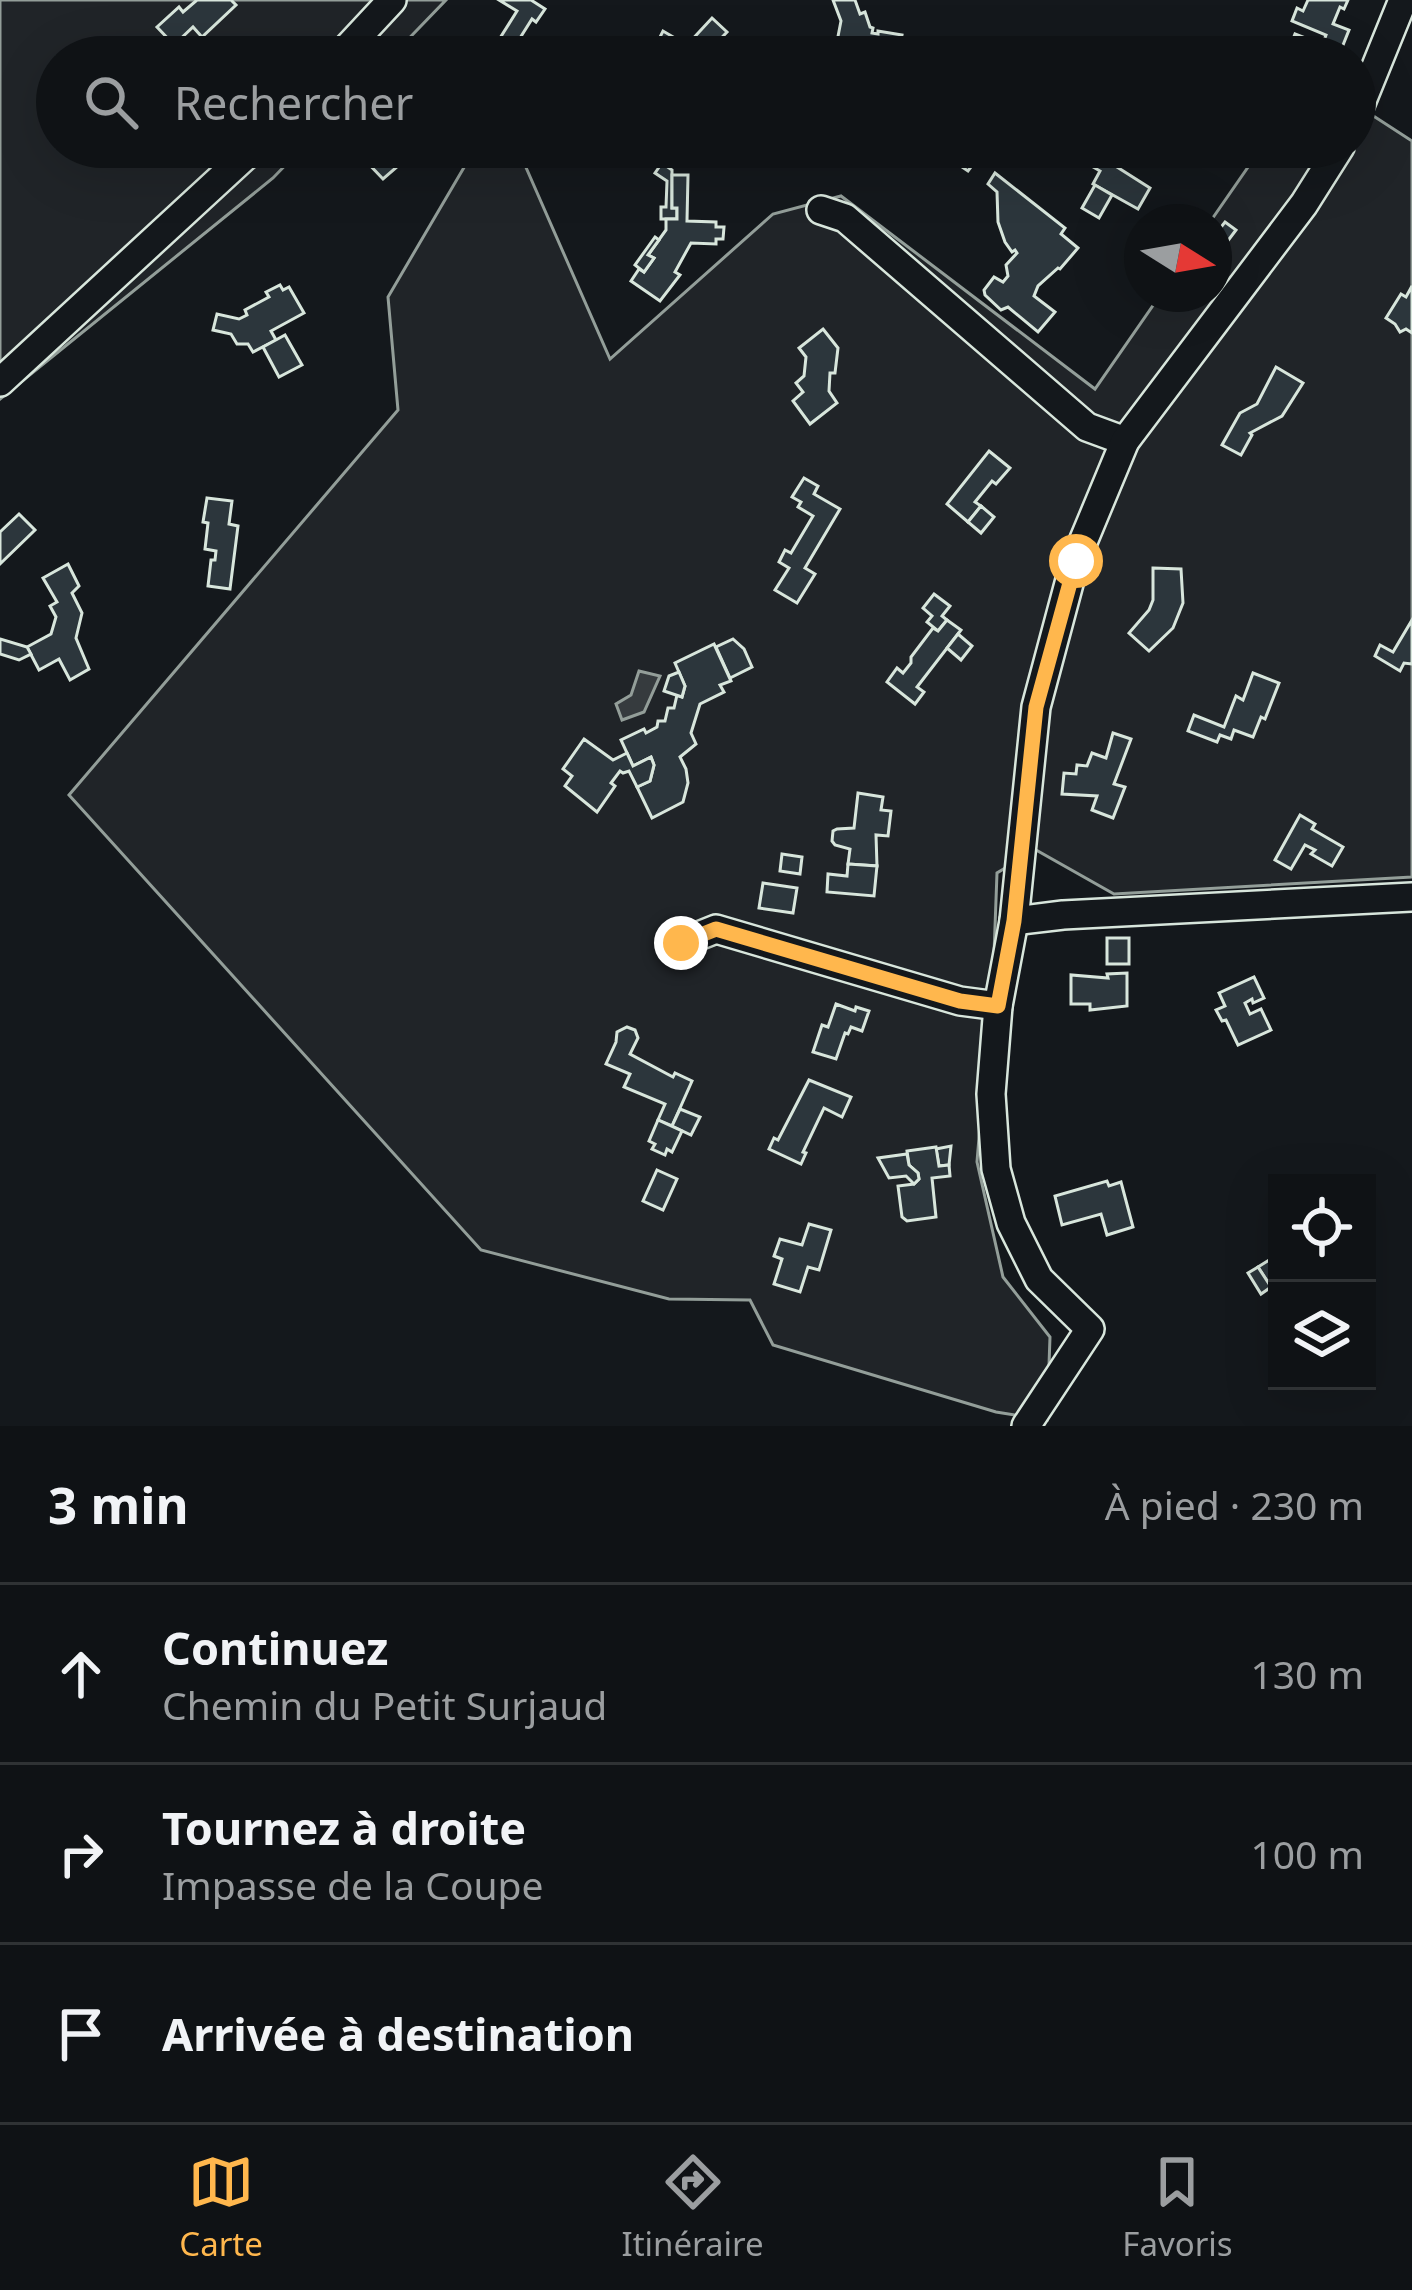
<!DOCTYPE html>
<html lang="fr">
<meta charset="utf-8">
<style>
body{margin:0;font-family:"Noto Sans",sans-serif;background:#1d2022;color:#f1f3f6}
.controls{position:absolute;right:36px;bottom:36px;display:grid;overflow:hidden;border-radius:0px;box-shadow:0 12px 48px #0002}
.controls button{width:108px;height:108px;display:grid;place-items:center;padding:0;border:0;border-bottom:3px solid #2f3234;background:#0f1215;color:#f1f3f6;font:60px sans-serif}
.compass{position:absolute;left:1124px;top:204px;width:108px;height:108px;border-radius:50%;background:#0f1215;box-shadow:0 12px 48px #0002;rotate:101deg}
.stop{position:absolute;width:36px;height:36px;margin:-27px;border:9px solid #ffb74d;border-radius:50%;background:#fff}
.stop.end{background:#ffb74d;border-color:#fff;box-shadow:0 3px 12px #0008}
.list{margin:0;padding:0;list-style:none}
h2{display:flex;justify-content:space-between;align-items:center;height:156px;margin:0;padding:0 48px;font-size:51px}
h2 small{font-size:39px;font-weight:400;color:#9b9ea0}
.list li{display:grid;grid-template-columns:78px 1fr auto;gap:36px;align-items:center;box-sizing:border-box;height:180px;padding:0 48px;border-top:3px solid #2f3234}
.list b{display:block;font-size:45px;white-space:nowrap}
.list p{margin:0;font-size:39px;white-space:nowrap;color:#9b9ea0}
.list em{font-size:39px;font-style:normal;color:#9b9ea0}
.icon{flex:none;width:66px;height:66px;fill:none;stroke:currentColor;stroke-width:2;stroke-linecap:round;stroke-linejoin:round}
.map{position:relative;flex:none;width:1412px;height:1426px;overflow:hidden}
.search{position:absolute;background:#0f1215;box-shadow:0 12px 48px #0002;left:36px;right:36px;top:36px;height:132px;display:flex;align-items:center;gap:30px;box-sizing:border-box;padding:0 42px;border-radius:66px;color:#9b9ea0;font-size:45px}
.sheet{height:696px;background:#0f1215}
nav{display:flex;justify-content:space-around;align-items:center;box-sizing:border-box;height:168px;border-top:3px solid #2f3234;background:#0f1215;font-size:33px;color:#9b9ea0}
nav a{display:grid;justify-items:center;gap:6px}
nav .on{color:#ffb74d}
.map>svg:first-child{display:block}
.green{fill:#202428;stroke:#939e99;stroke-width:3}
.water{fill:#363b3e;stroke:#939e99;stroke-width:3}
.building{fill:#2c363c;stroke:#d8e6dc;stroke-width:3}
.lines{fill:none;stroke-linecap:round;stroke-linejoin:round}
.minor-casing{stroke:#d8e6dc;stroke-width:32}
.minor{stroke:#14181c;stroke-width:27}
.route{stroke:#ffb74d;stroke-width:15}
</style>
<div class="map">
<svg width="1412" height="1426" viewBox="0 0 1412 1426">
<rect width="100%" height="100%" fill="#14181c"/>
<!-- green -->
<g class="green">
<polygon points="0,0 446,0 391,57 57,57 57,147 303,147 273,178 0,399"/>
<polygon points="1355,104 1412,141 1412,877 1114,894 1036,850 997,873 994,954 977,1162 1003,1277 1050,1337 1047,1420 996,1412 773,1345 750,1300 669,1299 481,1250 69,795 398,410 388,297 476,147 517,147 610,359 773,214 841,196 1095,389 1161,294 1214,294 1214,222 1210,222 1262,147 1355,147"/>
</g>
<!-- water -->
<polygon class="water" points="639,671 660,676 644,712 622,720 616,704 631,695"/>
<!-- building -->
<g class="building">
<polygon points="197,0 231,0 236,5 202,37 193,27 174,45 157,27 179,7 183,12"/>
<polygon points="499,0 531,0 545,9 536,22 532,19 508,57 490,54 517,11"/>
<polygon points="833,0 855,0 860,14 865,12 870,27 873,28 872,33 878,34 878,31 902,35 898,57 874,54 875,51 868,50 867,57 834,57 841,21"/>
<polygon points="1308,0 1348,0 1344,9 1340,7 1333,24 1349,30 1341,50 1323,43 1326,35 1292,21 1297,8 1303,11"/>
<polygon points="712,18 727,32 703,57 650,57 663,31 687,45"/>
<polygon points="1295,34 1316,42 1313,49 1321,52 1324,44 1349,54 1349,57 1286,57"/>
<polygon points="380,147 420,147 383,179 365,160"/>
<polygon points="900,147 940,147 925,166"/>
<polygon points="940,147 973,147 959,165 944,153 942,156 936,152"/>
<polygon points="973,147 983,151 968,171 959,165"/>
<polygon points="1097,147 1129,147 1117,167 1150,188 1138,209 1093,184 1100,171 1088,164"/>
<polygon points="662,163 672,170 672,208 677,208 677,219 661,219 661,207 666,207 667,181 655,173"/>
<polygon points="995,173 1065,228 1061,234 1078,248 1060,269 1058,268 1038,286 1034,296 1055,312 1038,332 1008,307 1001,310 985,295 984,290 994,277 1003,282 1008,276 1006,265 1017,253 1015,250 1012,252 1005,242 998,222 997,192 988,184"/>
<polygon points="672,175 688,175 687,221 716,222 716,227 724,227 723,239 716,239 716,244 691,243 675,272 680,275 660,301 631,281 639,269 644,272 654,258 648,255 666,230 666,219 677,219 677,208 672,208"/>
<polygon points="1095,185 1112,195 1099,218 1082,208"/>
<polygon points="1225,222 1236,230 1221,250 1214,245 1214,236"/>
<polygon points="655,237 659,240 648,255 654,258 644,272 635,265"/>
<polygon points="280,285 283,290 289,287 304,313 271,331 276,340 253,352 248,344 237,344 231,334 213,330 217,314 239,319 247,315 245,310 269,297 266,292"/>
<polygon points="1412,286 1412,333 1406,329 1400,332 1395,324 1386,318 1401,294 1406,297"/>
<polygon points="823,329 838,348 835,373 830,373 829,391 837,403 810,424 793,401 803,392 796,383 804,376 806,357 799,348"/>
<polygon points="285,335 302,365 279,377 263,347"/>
<polygon points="1276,367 1303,383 1282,416 1250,433 1252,435 1241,455 1222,445 1240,413 1257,404"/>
<polygon points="989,451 1010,468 996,484 992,481 975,502 981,506 968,522 947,504"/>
<polygon points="804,478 818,486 814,494 840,509 805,568 815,574 797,603 775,590 789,568 779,562 785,550 791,553 813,516 798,507 801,502 792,497"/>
<polygon points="207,498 232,501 229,524 238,526 230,589 208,586 211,560 215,560 216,551 205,549 208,523 203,522"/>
<polygon points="981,506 994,517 981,533 968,522"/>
<polygon points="19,514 35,530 0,564 0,532"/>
<polygon points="68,564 79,586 72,593 82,613 76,638 89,669 70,680 59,659 39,670 27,647 51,634 56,617 50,606 57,602 43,578"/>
<polygon points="1153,568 1181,569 1183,603 1173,628 1149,651 1129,633 1149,610 1153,600"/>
<polygon points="934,594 950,606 942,616 947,620 938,631 927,622 932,616 923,608"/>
<polygon points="947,620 961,630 917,687 924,692 915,704 887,682 897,668 903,673 911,663 911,657 933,628 938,631"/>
<polygon points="1412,620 1412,664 1404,663 1400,671 1375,656 1380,645 1393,652"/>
<polygon points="958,634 972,646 961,660 947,648"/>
<polygon points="0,639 27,647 31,654 19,660 0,654"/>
<polygon points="733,639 744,649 752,667 730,678 716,647"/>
<polygon points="714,644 731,681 720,685 724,692 700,704 691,733 696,744 680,757 686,769 688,783 683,802 652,818 637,787 650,781 654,765 651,757 633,766 621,740 644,729 646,733 657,727 658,721 665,721 668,708 674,708 677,695 682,697 685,686 675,663"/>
<polygon points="679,672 685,686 682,697 664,691 669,676"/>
<polygon points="1253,673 1279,683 1265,719 1261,717 1253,737 1234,730 1231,739 1220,735 1217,742 1188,731 1194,715 1224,727 1236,696 1243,700"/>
<polygon points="1113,733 1131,739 1114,784 1125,787 1113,818 1092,810 1097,796 1062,794 1064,773 1076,774 1077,765 1087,766 1092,753 1106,758"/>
<polygon points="584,739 613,760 627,753 633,766 651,757 654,765 650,781 637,787 629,771 623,773 620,771 611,783 615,786 597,812 565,786 572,776 563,769"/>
<polygon points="858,793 883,797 881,810 891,811 888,836 876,835 877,866 848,864 850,849 835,845 832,841 833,831 837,829 854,828"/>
<polygon points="1300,815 1315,824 1312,829 1343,847 1332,866 1311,854 1315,850 1305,845 1291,869 1275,860"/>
<polygon points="782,854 802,857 800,874 780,871"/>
<polygon points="848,864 877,866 874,896 827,892 828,874 847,876"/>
<polygon points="763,883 797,888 793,913 759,908"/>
<rect x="1107" y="938" width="22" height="26"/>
<polygon points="1127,973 1127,1006 1090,1010 1090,1004 1071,1004 1071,975 1108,978 1107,974"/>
<polygon points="1254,977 1264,998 1253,1003 1252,999 1245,1003 1250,1014 1261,1009 1271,1030 1238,1045 1226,1020 1222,1021 1216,1010 1225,1006 1219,993"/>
<polygon points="836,1004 855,1011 856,1007 869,1011 862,1031 851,1027 848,1034 845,1033 836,1059 813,1052 822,1025 828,1027"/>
<polygon points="627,1027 635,1030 638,1038 630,1054 673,1077 675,1073 692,1081 672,1126 658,1120 665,1104 624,1087 630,1074 606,1064 616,1042 617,1032"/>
<polygon points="809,1080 851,1097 842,1117 824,1108 803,1152 806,1153 801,1164 769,1149 774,1138 778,1140"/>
<polygon points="680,1109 700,1117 691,1135 672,1126"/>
<polygon points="658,1120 682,1131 672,1152 667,1149 665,1155 652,1149 655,1144 649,1141"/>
<polygon points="951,1146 949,1165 939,1166 936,1149"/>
<polygon points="936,1147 939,1166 949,1165 950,1176 932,1178 936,1217 907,1221 902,1217 898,1186 914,1184 919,1179 918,1173 909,1165 907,1151"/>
<polygon points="907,1154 909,1165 918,1173 919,1179 914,1184 906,1176 889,1178 878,1158"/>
<polygon points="657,1170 677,1179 663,1210 643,1201"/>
<polygon points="1107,1181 1109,1186 1121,1182 1133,1227 1107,1235 1101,1214 1062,1225 1055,1196"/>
<polygon points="809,1224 831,1230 819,1270 808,1267 800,1292 774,1284 782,1259 774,1256 780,1239 802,1245"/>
<polygon points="1277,1255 1277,1283 1271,1287 1258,1267"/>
<polygon points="1258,1267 1271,1287 1261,1294 1248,1273"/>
</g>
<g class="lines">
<!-- minor casing -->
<g class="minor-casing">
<g id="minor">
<polyline points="339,57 392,0"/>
<polyline points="1355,118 1403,0"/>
<polyline points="821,210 845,218 1087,427 1125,441"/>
<polyline points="0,382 255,147"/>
<polyline points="1014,921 1063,915 1412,897"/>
<polyline points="681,943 716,929 960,1001 998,1006"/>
<polyline points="1026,1426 1090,1329 1039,1279 1011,1223 996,1169 991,1094 998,1006 1014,921 1036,707 1075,561 1125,441 1304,204 1340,147"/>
</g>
</g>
<!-- minor -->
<use href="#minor" class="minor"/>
</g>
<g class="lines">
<!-- route -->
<polyline class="route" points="681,943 716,929 960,1001 998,1006 1014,921 1036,707 1076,561"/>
</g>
</svg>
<div class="controls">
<button><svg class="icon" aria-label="locate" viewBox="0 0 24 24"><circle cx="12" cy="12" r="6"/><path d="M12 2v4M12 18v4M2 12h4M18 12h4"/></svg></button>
<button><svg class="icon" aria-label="layers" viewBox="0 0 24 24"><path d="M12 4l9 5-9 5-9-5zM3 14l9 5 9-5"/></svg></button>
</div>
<svg class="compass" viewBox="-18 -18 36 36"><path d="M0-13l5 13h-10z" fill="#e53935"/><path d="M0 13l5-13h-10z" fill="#9b9ea0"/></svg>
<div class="stop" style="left:1076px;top:561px"></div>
<div class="stop end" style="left:681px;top:943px"></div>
<div class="search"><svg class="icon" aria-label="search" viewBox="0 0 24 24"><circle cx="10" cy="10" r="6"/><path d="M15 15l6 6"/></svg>Rechercher</div>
</div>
<section class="sheet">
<h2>3 min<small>À pied · 230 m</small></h2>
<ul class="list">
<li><svg class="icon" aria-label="ahead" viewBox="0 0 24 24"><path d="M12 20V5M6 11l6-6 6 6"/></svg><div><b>Continuez</b><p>Chemin du Petit Surjaud</p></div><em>130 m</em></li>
<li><svg class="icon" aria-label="right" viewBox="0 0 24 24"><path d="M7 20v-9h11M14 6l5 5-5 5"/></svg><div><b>Tournez à droite</b><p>Impasse de la Coupe</p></div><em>100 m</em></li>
<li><svg class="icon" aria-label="arrive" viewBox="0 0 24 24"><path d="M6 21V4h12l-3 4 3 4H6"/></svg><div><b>Arrivée à destination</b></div></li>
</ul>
</section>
<nav>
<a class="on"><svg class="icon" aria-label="map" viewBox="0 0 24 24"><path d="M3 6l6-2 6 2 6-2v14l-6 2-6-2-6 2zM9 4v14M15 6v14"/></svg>Carte</a>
<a><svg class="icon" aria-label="directions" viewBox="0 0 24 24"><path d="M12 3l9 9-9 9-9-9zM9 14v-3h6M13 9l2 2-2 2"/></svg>Itinéraire</a>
<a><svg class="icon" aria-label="saved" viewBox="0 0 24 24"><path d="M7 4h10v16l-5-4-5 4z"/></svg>Favoris</a>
</nav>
